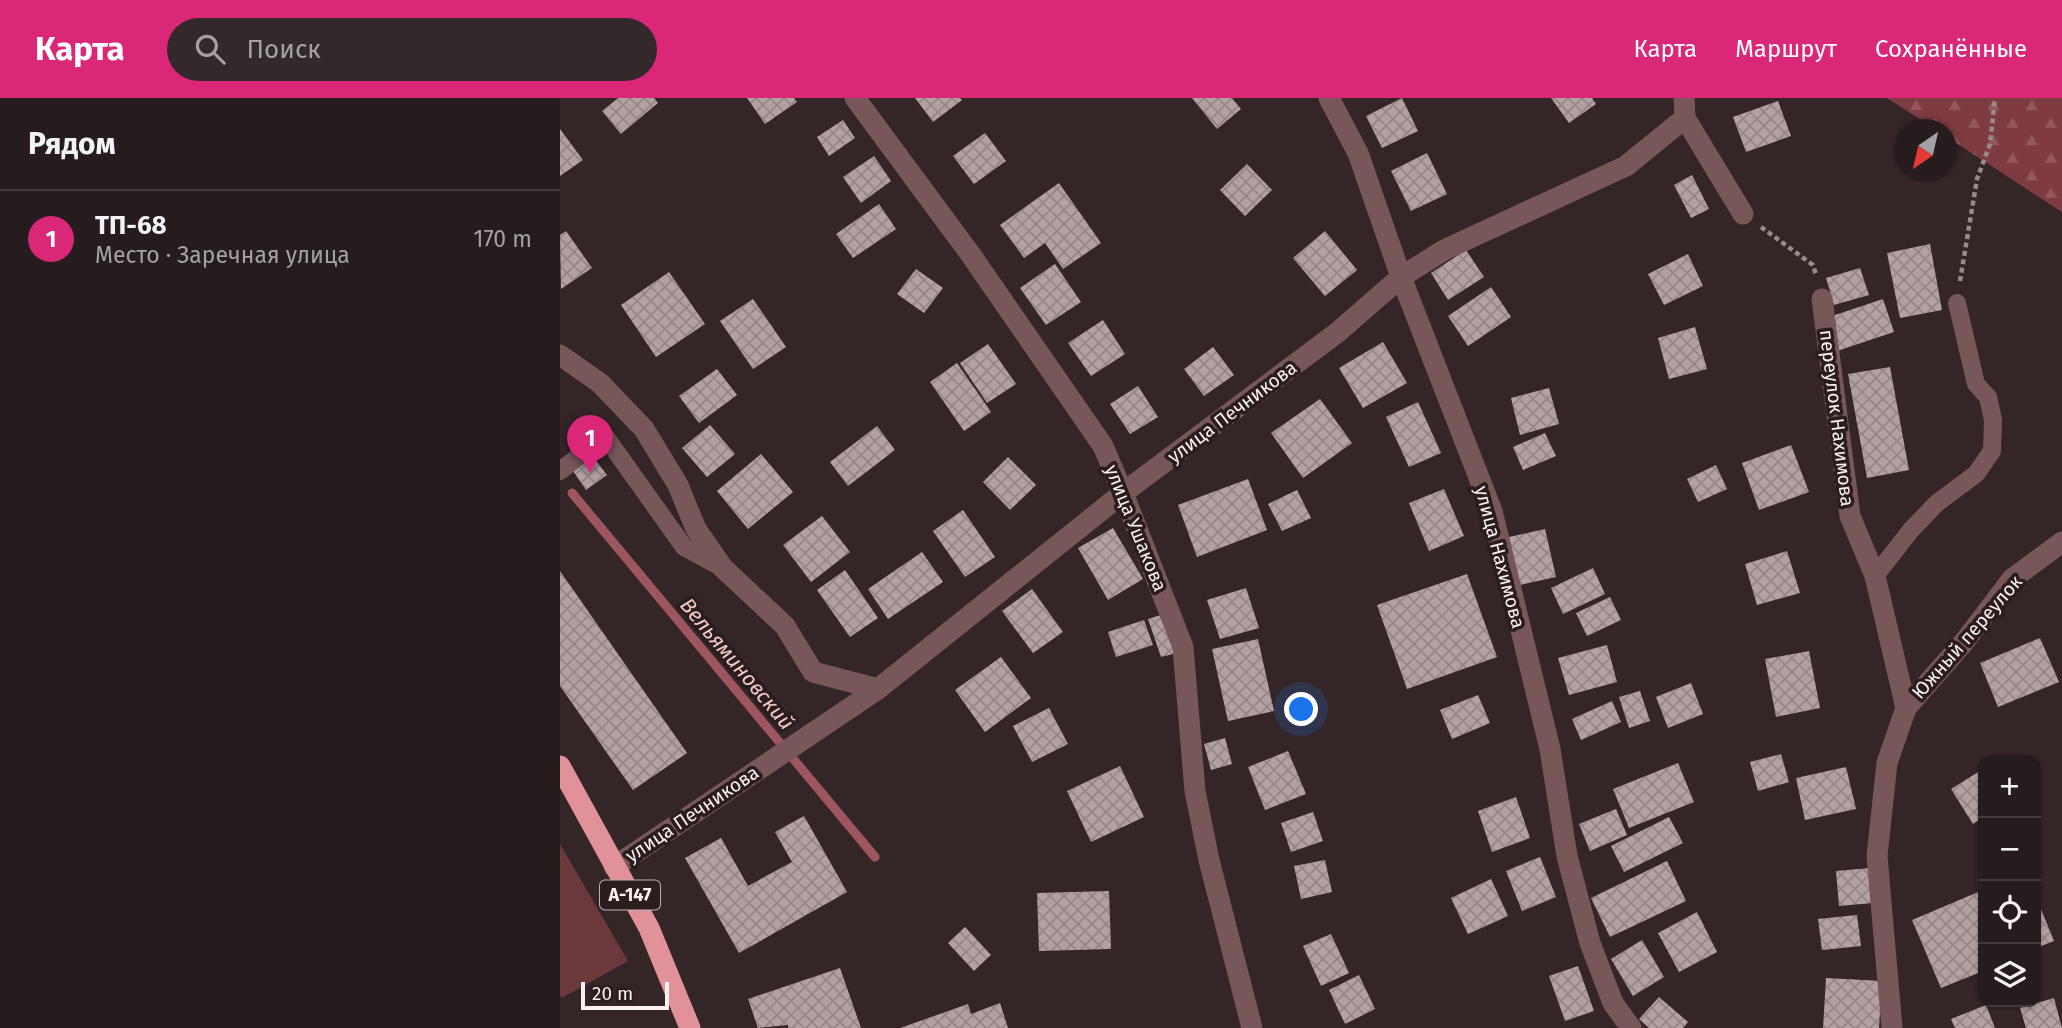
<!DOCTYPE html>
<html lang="ru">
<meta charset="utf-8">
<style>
body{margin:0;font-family:"Fira Sans",sans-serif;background:#33292a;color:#f1f3f6}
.controls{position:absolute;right:21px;bottom:21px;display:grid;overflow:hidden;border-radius:14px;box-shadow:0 2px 5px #0004}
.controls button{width:63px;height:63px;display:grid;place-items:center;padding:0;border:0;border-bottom:2px solid #433a3b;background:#271c1d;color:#f1f3f6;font:35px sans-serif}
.compass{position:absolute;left:1334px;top:21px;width:63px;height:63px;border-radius:50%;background:#271c1d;box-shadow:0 2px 5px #0004;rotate:214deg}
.scale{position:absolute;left:21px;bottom:18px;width:88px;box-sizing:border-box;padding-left:7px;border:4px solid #faf0f0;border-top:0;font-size:19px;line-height:24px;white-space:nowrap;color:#faf0f0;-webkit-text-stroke:5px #2a1d1e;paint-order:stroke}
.you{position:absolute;left:742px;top:612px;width:24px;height:24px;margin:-18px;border:5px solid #fff;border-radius:50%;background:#1a73e8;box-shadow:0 0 0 10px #1a73e833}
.badge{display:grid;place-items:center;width:46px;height:46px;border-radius:50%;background:#db2777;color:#fff;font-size:23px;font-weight:700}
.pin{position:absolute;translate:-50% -58px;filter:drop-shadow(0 2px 4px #0008)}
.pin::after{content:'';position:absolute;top:37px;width:24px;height:21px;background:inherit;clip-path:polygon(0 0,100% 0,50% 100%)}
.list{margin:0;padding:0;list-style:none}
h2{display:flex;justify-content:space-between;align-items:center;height:91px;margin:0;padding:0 28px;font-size:30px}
h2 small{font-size:23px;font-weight:400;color:#a4a1a4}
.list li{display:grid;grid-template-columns:46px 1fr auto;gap:21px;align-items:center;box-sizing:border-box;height:98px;padding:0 28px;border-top:2px solid #433a3b}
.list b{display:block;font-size:26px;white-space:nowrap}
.list p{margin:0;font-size:23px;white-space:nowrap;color:#a4a1a4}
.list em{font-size:23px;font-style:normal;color:#a4a1a4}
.icon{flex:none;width:38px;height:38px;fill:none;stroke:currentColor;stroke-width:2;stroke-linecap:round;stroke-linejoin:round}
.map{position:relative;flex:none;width:1502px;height:930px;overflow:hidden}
header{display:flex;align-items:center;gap:42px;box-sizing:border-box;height:98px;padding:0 35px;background:#db2777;color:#fff}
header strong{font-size:33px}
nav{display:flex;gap:38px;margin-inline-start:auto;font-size:24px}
.search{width:490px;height:63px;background:#33292a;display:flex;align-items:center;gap:18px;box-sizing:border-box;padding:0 24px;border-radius:38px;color:#a4a1a4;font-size:26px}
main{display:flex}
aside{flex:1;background:#271c1d}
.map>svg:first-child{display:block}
.forest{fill:url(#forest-firs)}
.pitch{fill:#6b383c}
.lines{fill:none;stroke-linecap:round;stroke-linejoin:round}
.stream{stroke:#9d565d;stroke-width:9}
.building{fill:url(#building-cross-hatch)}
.path{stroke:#968a8b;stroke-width:4.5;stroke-dasharray:5 3.5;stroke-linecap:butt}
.lane{stroke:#775759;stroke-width:18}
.street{stroke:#775759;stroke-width:21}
.highway{stroke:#e09298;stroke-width:21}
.labels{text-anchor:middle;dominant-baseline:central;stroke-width:7;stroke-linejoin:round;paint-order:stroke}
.shield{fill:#2a1d1e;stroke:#bcb1b1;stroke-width:2}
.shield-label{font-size:18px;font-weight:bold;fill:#faf0f0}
.street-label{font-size:19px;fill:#faf0f0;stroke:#2a1d1e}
.water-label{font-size:21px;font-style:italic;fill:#f4c8cb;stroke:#2a1d1e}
</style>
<header>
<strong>Карта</strong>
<div class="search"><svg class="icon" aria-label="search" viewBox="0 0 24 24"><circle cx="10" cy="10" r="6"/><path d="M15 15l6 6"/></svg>Поиск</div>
<nav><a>Карта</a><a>Маршрут</a><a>Сохранённые</a></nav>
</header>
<main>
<aside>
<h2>Рядом<small></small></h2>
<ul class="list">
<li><span class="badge">1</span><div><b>ТП-68</b><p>Место · Заречная улица</p></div><em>170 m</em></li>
</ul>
</aside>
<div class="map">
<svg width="1502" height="930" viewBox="0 0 1502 930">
<defs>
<pattern id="forest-firs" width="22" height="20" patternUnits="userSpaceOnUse" patternTransform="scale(1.75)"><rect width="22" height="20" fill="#7f3b42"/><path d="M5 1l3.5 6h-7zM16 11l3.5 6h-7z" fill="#92585e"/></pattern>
<pattern id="building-cross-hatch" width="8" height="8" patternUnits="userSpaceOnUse" patternTransform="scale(1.75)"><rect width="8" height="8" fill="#b3a1a2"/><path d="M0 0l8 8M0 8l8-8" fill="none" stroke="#948687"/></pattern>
</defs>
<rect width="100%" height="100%" fill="#342627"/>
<!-- forest -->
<polygon class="forest" points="1327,0 1502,0 1502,114 1387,39 1386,32 1375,31"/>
<!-- pitch -->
<polygon class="pitch" points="0,746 68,863 2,900 0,897"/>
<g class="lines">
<!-- stream -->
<polyline class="stream" points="12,395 315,759"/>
</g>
<!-- building -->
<g class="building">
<polygon points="58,0 94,0 98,5 61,36 42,13"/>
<polygon points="187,0 234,0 237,4 205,26"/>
<polygon points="355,0 400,0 402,2 373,24"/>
<polygon points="632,0 672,0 681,11 657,31"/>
<polygon points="842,0 858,33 822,50 806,18"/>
<polygon points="991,0 1032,0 1036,6 1009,25"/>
<polygon points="1218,3 1231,38 1186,54 1173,19"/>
<polygon points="283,22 295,40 269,58 257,39"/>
<polygon points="0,31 23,62 0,78"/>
<polygon points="425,35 446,63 414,86 393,58"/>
<polygon points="867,55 887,96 851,113 831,73"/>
<polygon points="314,58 331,83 301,105 283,79"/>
<polygon points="687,66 712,92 685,118 660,92"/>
<polygon points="1132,77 1149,111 1131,120 1114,87"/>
<polygon points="499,85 541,145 503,171 485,145 464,160 440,127"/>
<polygon points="319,106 336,131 293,160 276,136"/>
<polygon points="6,133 32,170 1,191 0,137"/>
<polygon points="765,133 797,172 765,198 733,160"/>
<polygon points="1370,146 1382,212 1340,220 1327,155"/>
<polygon points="906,152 924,179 888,202 871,175"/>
<polygon points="1128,156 1143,188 1104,207 1088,176"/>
<polygon points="495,166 521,204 486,227 460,190"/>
<polygon points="1300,170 1309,197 1274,207 1266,180"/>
<polygon points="356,171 383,190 364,215 337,196"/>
<polygon points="109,174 145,226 96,259 61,207"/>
<polygon points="931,189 951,219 908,248 888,218"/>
<polygon points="193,201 226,249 193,271 160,223"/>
<polygon points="1323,201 1334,234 1277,253 1266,220"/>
<polygon points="543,222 565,256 531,278 508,245"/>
<polygon points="1135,229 1147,271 1109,281 1098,240"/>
<polygon points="823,244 847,285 803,310 779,270"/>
<polygon points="428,246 456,286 427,305 400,265"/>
<polygon points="653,249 674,277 644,298 624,271"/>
<polygon points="397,265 431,314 404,333 370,284"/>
<polygon points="1330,269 1349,372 1307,380 1288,276"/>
<polygon points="157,271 177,297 139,325 119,298"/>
<polygon points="578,288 598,319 570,336 550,306"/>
<polygon points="989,290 999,326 960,337 951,300"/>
<polygon points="760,301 792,345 743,380 711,335"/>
<polygon points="858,304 881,355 849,369 826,319"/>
<polygon points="150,327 175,356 147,379 122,350"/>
<polygon points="317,328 335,352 288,388 270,364"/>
<polygon points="985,335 996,358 963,372 953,349"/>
<polygon points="1231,347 1249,394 1199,412 1182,365"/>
<polygon points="201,356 233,394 188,431 157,393"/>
<polygon points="33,359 47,377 26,392 13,373"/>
<polygon points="448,359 476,387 450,412 423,384"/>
<polygon points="1156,367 1167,391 1138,404 1127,381"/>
<polygon points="688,381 707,432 637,459 618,407"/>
<polygon points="884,391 904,438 869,453 849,405"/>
<polygon points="737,392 751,420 722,433 708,406"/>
<polygon points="403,412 435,459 405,479 373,433"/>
<polygon points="262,418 290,454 251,484 223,447"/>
<polygon points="553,430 583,481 548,502 518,450"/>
<polygon points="985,431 996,479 960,487 949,439"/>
<polygon points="1227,453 1240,495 1197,507 1185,466"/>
<polygon points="362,454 383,484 328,521 308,491"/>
<polygon points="1033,470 1045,496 1003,516 991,490"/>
<polygon points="285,472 318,520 290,539 257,492"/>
<polygon points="0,473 127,655 73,692 0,588"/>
<polygon points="907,476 937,559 847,591 817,507"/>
<polygon points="686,490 699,530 660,541 647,502"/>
<polygon points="472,491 503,534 473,555 442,513"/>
<polygon points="1050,499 1061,522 1027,538 1016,515"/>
<polygon points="604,516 617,555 601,559 588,521"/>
<polygon points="584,522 593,547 556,559 548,534"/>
<polygon points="1480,540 1499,584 1438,609 1420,565"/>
<polygon points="698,541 714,613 668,623 652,551"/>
<polygon points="1047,547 1057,584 1009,597 998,560"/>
<polygon points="1249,553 1260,610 1216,619 1205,561"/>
<polygon points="441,559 471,600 425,634 395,592"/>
<polygon points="1131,585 1143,616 1108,630 1096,599"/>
<polygon points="1080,593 1090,623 1069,630 1059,599"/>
<polygon points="918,597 930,625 892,641 880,612"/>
<polygon points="1052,603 1061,624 1021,642 1012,621"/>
<polygon points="489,610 508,646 472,664 453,628"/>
<polygon points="665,640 672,666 651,672 644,646"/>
<polygon points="728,653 746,696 705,712 688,669"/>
<polygon points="1221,656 1229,684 1198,693 1190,664"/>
<polygon points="1118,665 1134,704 1069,730 1053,691"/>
<polygon points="560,668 584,719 531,744 507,693"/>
<polygon points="1286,669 1296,711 1245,722 1236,680"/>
<polygon points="1423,671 1423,719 1413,726 1391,691"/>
<polygon points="956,699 970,740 932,754 918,713"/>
<polygon points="1056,711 1067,737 1030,753 1019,726"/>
<polygon points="753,714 763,743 731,754 721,725"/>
<polygon points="244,718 287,794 179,855 125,760 161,740 188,788 232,764 215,734"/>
<polygon points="1109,719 1123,745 1064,774 1051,748"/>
<polygon points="980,759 996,799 962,813 946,773"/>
<polygon points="765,762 772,794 741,801 734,768"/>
<polygon points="1107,763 1126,803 1050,839 1031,800"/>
<polygon points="1310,770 1313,805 1279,808 1276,773"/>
<polygon points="931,781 948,818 908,836 891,800"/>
<polygon points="1423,792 1423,873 1381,890 1352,822"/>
<polygon points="549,793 551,851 479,853 477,795"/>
<polygon points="1476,799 1494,843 1476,850"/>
<polygon points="1137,814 1157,854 1119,874 1098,835"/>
<polygon points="1297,817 1301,848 1262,852 1258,821"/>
<polygon points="405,829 431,857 414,873 388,845"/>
<polygon points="771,836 789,875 761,888 743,848"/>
<polygon points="1082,842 1104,879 1073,898 1051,861"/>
<polygon points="1018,868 1034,913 1005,923 989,878"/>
<polygon points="280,870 301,930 228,930 228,927 198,930 188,901"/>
<polygon points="799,877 815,911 785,926 769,892"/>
<polygon points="1266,880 1322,883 1319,930 1263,930"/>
<polygon points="1099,899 1128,924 1123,930 1089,930 1079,921"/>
<polygon points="1494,900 1502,930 1466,930 1460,910"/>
<polygon points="440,905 448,930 340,930 408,906 411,916"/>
<polygon points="1426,907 1435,930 1395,930 1391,921"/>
</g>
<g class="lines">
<!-- path -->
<g class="path">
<polyline points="1201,129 1253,167 1256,177"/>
<polyline points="1400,183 1417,81 1430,46 1435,0"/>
</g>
<!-- lane -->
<g class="lane">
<polyline points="0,373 45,338 124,449 163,470"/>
<polyline points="1315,478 1351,432 1377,405 1416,376 1432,353 1433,322 1428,299 1416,286 1397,205"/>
</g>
<!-- street -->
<g class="street">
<polyline points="295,0 411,157 543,348 563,395 623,549 635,693 649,762 692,930"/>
<polyline points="769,0 798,55 841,179 932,413 990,651 1007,758 1030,845 1053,905 1071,930"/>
<polyline points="1124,0 1125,20 1183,116"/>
<polyline points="1262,201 1290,418 1315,478 1346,610 1327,665 1317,758 1332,930"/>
<polyline points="0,257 40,285 84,331 118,387 136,431 163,470 225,528 253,574 318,591"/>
<polyline points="1346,610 1404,544 1452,481 1502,444"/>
<polyline points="54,769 318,591 563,395 778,234 841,179 884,152 1066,68 1125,20"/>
</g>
<!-- highway -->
<polyline class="highway" points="0,668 89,830 130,930"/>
</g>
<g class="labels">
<!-- shield labels -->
<rect class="shield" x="40" y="782.5" width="60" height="29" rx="5"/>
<g class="shield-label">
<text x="70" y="797">А-147</text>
</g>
<!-- street labels -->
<g class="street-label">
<text transform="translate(672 314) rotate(-37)">улица Печникова</text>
<text transform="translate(1277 320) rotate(83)">переулок Нахимова</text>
<text transform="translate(576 430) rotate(68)">улица Ушакова</text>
<text transform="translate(940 459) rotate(75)">улица Нахимова</text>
<text transform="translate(1407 539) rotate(-49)">Южный переулок</text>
<text transform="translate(132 716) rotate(-34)">улица Печникова</text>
</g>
<!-- water labels -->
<g class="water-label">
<text transform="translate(177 566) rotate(50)">Вельяминовский</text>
</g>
</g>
</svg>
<div class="controls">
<button>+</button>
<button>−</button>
<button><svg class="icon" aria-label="locate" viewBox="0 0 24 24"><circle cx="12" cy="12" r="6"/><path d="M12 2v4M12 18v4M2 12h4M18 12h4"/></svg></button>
<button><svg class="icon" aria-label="layers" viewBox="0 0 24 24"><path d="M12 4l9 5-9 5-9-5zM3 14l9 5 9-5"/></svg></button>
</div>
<svg class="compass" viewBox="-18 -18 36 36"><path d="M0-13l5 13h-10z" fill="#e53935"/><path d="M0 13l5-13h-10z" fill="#a4a1a4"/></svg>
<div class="scale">20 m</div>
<div class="you"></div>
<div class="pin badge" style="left:30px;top:375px">1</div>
</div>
</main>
